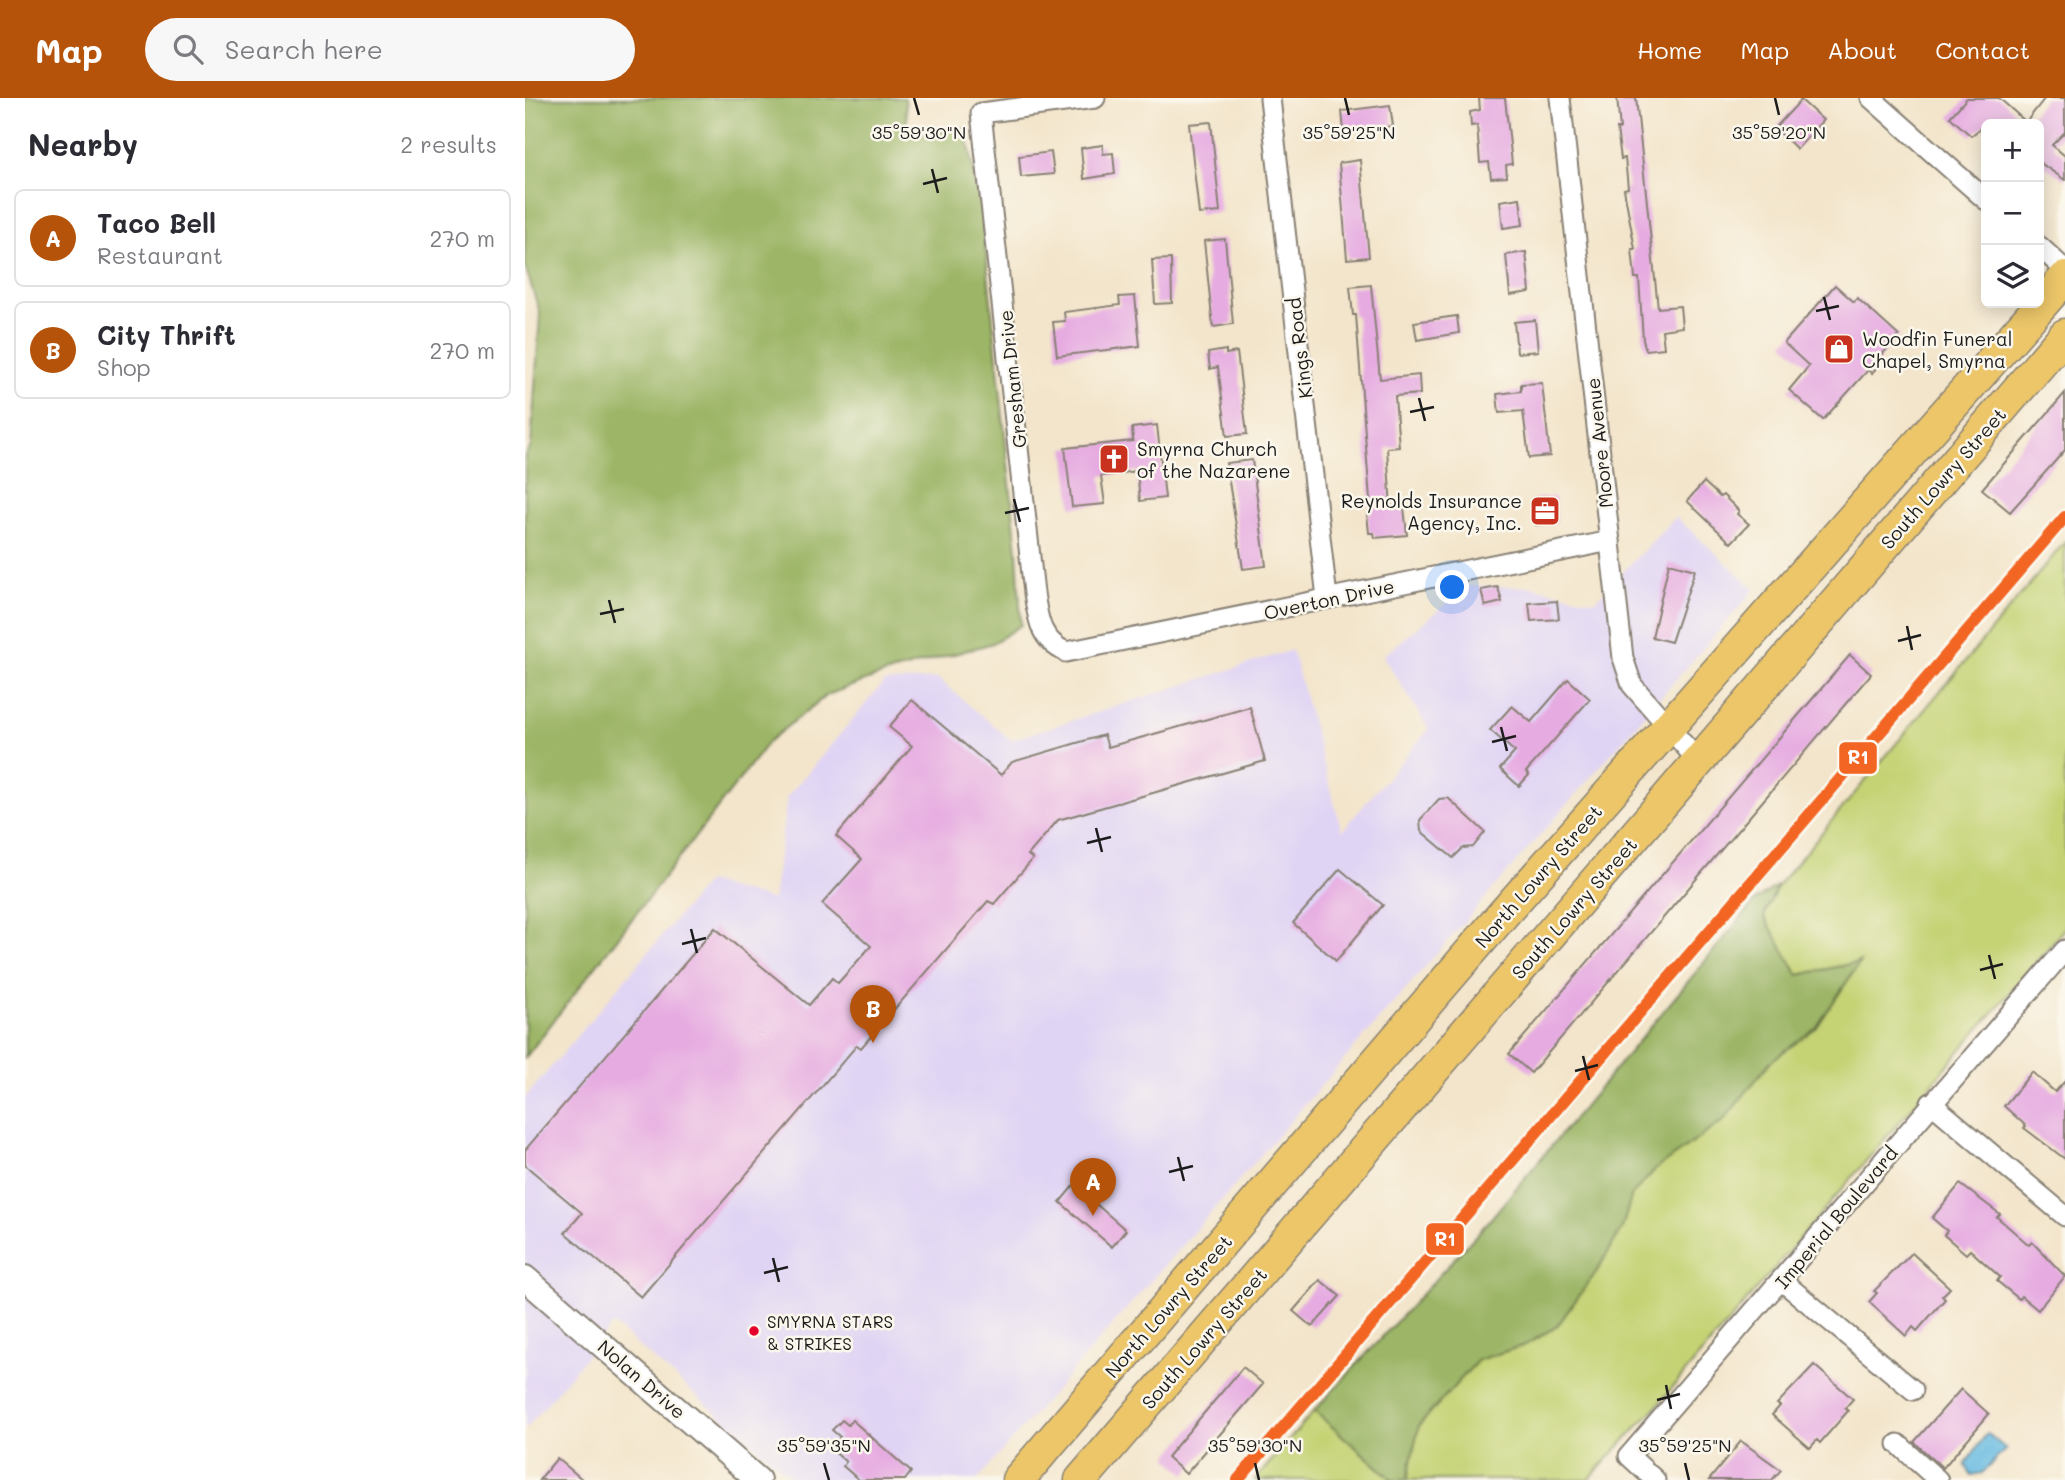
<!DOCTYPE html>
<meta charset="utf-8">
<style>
body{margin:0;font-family:Mali,sans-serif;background:#f7f7f7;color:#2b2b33}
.controls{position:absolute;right:21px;top:21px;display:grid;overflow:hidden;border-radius:10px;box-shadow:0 4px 18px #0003}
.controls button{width:63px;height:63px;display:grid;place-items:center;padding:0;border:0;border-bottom:2px solid #e1e1e2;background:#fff;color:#2b2b33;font:35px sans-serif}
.you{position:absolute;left:928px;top:490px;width:24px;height:24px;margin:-18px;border:5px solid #fff;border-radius:50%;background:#1a73e8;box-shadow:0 0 0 10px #1a73e833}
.badge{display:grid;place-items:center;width:46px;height:46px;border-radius:50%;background:#b45309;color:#fff;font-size:23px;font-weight:700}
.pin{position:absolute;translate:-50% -58px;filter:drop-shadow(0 2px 4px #0008)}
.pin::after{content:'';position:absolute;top:37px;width:24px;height:21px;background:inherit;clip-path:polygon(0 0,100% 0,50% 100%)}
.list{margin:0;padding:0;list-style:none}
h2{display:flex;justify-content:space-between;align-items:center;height:91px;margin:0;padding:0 28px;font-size:30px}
h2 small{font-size:23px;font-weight:400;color:#7c7c81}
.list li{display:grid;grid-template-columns:46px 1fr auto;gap:21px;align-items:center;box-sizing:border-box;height:98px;margin:0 14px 14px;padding:0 14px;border:2px solid #e1e1e2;border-radius:10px}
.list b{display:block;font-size:26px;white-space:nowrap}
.list p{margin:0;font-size:23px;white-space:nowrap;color:#7c7c81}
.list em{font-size:23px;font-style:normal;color:#7c7c81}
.icon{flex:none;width:38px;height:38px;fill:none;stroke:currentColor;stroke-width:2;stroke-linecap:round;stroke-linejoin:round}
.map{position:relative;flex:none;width:1540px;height:1382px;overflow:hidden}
header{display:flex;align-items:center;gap:42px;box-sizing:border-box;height:98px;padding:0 35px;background:#b45309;color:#fff}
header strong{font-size:33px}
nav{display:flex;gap:38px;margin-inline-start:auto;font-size:24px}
.search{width:490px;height:63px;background:#f7f7f7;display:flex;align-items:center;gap:18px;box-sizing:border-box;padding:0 24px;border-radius:38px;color:#7c7c81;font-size:26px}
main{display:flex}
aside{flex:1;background:#fff}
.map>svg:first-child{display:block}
.built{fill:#e0d4f4}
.green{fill:#c5d375;stroke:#707848;stroke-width:2}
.forest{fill:#9cb566;stroke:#5c6841;stroke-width:2}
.water{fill:#65b9e1;stroke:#406a7e;stroke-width:2}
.building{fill:#e6ace1}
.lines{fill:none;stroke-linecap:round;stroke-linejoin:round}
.minor-casing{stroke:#888074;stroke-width:23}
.tertiary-casing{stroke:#888074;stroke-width:28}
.primary-casing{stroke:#888074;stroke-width:35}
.minor{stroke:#fff;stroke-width:19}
.tertiary{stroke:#fff;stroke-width:24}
.primary{stroke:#ecc669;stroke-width:32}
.rail-1-casing{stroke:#fbf7ec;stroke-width:18}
.rail-1{stroke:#f26522;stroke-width:12}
.ticks{fill:none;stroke:#1c1c1c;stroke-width:2.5}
.bus-dot{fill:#e4002b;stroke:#fbf7ec;stroke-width:2.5}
.labels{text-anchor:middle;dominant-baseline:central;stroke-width:5;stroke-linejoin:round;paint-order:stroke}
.bus-label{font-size:17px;fill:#1c1c1c;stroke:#fbf7ec;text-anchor:start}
.poi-label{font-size:19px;fill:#1c1c1c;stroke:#fbf7ec;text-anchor:start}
.street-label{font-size:19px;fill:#1c1c1c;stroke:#fbf7ec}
.ticks-label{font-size:18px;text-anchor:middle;fill:#1c1c1c;stroke:#fbf7ec;stroke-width:5;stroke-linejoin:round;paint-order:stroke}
.line-badge{stroke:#fbf7ec;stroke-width:2.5}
.badge-label{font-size:19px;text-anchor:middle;font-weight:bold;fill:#fff}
</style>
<header>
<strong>Map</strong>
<div class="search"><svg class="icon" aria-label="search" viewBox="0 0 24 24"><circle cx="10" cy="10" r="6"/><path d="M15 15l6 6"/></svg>Search here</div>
<nav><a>Home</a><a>Map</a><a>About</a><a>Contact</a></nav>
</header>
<main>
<aside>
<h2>Nearby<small>2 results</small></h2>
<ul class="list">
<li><span class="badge">A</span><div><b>Taco Bell</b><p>Restaurant</p></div><em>270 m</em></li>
<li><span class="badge">B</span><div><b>City Thrift</b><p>Shop</p></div><em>270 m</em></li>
</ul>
</aside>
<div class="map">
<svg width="1540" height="1382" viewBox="0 0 1540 1382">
<rect width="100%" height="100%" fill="#fbf7ec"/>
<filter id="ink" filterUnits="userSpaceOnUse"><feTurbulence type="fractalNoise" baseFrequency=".0143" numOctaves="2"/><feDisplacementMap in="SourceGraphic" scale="14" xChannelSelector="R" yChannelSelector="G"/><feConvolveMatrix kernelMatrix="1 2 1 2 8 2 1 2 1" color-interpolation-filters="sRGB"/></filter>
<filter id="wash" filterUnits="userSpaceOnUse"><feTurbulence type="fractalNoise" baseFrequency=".00686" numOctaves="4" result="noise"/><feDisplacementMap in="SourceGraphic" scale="28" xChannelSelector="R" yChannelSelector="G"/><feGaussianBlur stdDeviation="1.57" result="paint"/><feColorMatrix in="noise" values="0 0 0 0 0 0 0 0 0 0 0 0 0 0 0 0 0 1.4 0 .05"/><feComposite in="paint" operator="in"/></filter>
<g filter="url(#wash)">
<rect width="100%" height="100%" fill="#f3e5cb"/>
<!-- built -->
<polygon class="built" points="1151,419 1230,491 452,1382 269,1382 88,1226 0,1332 0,1000 182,784 248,802 262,699 359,584 413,581 486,642 767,552 817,733 904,631 858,558 943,488 1008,489 1070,503"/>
<!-- green -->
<g class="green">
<polygon points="1540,444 1540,830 1130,1310 1063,1382 882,1382 894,1327 953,1262 1000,1247 1032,1228 1072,1173 1097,1130 1107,1096 1135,1066 1198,1023 1246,962 1291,930 1335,864 1273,877 1238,818 1253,787"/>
<polygon points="789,1313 868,1382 730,1382"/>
</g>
<!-- forest -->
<g class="forest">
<polygon points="0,0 380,0 383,37 441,30 457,118 492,452 496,527 468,545 359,576 302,597 244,643 0,960 0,357 6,348 15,215 0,168"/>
<polygon points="1253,787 1239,818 1273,877 1335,864 1291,930 1246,963 1198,1023 1132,1070 1107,1096 1097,1130 1072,1173 1032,1228 1000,1247 953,1262 894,1327 882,1382 868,1382 789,1313 963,1124 1231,802"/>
</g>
<!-- water -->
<polygon class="water" points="1462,1335 1481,1351 1457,1375 1447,1377 1440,1367"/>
<g id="blocks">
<!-- building -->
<g class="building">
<polygon points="954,0 980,0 987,66 981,67 982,79 966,80 964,64 955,65 952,27 946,28 945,14 955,12"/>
<polygon points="1092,0 1111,0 1133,210 1155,208 1157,229 1137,232 1139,250 1121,252 1118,242 1114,180 1110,180 1107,151 1110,151 1099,91 1103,90 1100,60 1096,61 1092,31 1095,31"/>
<polygon points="1442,0 1474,0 1501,24 1520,0 1540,0 1540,34 1527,47 1540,58 1540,82 1514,64 1514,26 1461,26 1446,38 1425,19"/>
<polygon points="1276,2 1298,22 1272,51 1250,30"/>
<polygon points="865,7 868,28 819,34 817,13"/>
<polygon points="686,24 695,114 674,116 664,26"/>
<polygon points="578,47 578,56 588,55 590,76 559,81 556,50"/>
<polygon points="526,54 529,76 496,79 494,58"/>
<polygon points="835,62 844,159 822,161 814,65"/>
<polygon points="995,100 998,127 978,130 975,103"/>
<polygon points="700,141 708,226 688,229 679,143"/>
<polygon points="1001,154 1005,194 985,197 981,157"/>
<polygon points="646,161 647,205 630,206 627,162"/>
<polygon points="846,187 855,281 894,277 895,296 870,298 874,349 862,350 866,410 879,409 882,437 850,440 849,435 844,435 842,416 846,415 831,217 828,217 825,189"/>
<polygon points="1310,187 1329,204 1332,200 1374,238 1353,261 1356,264 1347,275 1343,272 1298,322 1264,292 1284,268 1259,245"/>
<polygon points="610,198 615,248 532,258 528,224 540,223 539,214 595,207 594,199"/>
<polygon points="932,218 934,235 892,242 889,224"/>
<polygon points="1010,222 1013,253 992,255 989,224"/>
<polygon points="701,252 701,256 712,254 722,336 702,338 693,269 685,271 683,255"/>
<polygon points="1017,285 1025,358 1004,360 998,313 974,315 972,296 996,293 996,286"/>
<polygon points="1540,295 1540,352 1485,414 1457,391"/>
<polygon points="632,327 640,400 615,403 612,373 576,378 580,406 547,409 540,350 608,343 607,330"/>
<polygon points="727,362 741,468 718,471 701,365"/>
<polygon points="1179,384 1195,399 1198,397 1214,413 1212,416 1224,426 1206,445 1162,403"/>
<polygon points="1030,399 1032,425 1011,427 1008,401"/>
<polygon points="1144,465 1170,472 1146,544 1127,539"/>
<polygon points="973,489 977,504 960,508 956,492"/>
<polygon points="1032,503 1034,521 1006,523 1004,505"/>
<polygon points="1325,557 1346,576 1006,975 984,956"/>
<polygon points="1043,581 1065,601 1001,674 1004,677 994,688 975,671 990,654 965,632 987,608 1006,624"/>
<polygon points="387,602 476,677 487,664 579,637 583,649 725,609 740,663 533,722 503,757 508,761 469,806 463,803 336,950 332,947 116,1199 40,1135 57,1115 0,1067 0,1052 190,830 284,907 307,880 313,885 346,848 297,806 337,761 311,738 387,648 364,629"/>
<polygon points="923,700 960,734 948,749 938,750 928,760 896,733 895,722 914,701"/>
<polygon points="815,771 858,807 811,863 768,825"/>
<polygon points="1507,974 1530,994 1540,983 1540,1061 1499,1030 1501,1028 1479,1008"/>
<polygon points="1435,1086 1475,1116 1472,1119 1504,1147 1507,1144 1540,1178 1513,1212 1496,1198 1494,1201 1472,1183 1475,1179 1445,1152 1441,1156 1419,1137 1422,1133 1407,1120"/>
<polygon points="549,1087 601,1132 587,1149 535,1104"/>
<polygon points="1387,1155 1425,1190 1417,1198 1420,1201 1392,1233 1388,1229 1381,1238 1344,1204 1352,1195 1349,1193"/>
<polygon points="795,1182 815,1198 787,1229 768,1213"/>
<polygon points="1289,1267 1328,1301 1320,1310 1323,1313 1295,1345 1292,1342 1285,1350 1247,1317 1255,1308 1252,1306"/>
<polygon points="718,1269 738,1286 661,1376 642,1359"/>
<polygon points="1436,1291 1464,1316 1418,1370 1389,1344"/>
<polygon points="317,1322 323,1327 327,1322 386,1374 380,1382 334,1382 318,1368 321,1364 306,1351 315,1339 307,1332"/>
<polygon points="1216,1343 1256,1372 1247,1382 1184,1382"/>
<polygon points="32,1360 58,1382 14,1382"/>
</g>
</g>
</g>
<g filter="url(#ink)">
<use href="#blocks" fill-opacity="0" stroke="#888074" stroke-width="2"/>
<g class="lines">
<!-- minor casing -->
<g class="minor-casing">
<g id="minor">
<path d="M570,0L456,15L509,495C513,521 515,542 541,554L1085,443"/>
<polyline points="745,0 802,500"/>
<polyline points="1035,0 1098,560 1107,587 1174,664"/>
<polyline points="1346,0 1461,102"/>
<polyline points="1514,148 1540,172"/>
<polyline points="1406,1005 1540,1118"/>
<polyline points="1257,1183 1388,1292"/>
<polyline points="1373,1346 1413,1382"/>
<polyline points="1130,1382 1104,1358 1540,852"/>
</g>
</g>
<!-- tertiary casing -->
<g class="tertiary-casing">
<polyline id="tertiary" points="0,1180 233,1382"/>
</g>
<!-- primary casing -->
<g class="primary-casing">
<g id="primary">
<polyline points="493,1382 979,815 1540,180"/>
<polyline points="556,1382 1540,237"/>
</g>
</g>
<!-- minor -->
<use href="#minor" class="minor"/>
<!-- tertiary -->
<use href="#tertiary" class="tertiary"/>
<!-- primary -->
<use href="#primary" class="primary"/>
<!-- rail-1 casing -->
<g class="rail-1-casing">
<polyline id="rail-1" points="713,1382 1540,419"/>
</g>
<!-- rail-1 -->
<use href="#rail-1" class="rail-1"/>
</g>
</g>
<!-- ticks -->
<path class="ticks" d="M389,0L394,17M820,0L824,17M1250,0L1254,17M407,71L413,95M398,86L422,80M1299,199L1305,222M1291,213L1314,208M894,300L900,323M885,314L909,309M489,401L495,424M480,415L504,410M84,502L90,525M75,516L99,511M1382,528L1387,552M1373,543L1396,537M976,629L982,653M967,644L991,638M571,730L577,754M562,745L586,739M166,831L172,855M157,846L181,840M1464,857L1470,881M1455,872L1478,866M1058,958L1064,982M1050,973L1073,967M653,1059L659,1083M644,1074L668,1068M248,1160L254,1184M239,1175L263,1169M1141,1287L1146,1311M1132,1302L1155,1296M299,1365L304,1382M730,1365L734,1382M1160,1365L1164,1382"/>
<!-- icons -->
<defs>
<g id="shop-square" transform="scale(1.575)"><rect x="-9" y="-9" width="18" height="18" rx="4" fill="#c8321e" stroke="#fbf7ec"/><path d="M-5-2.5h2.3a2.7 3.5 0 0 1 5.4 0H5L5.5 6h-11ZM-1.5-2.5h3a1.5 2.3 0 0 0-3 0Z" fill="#fff"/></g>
<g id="church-square" transform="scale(1.575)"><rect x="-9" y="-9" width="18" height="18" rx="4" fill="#c8321e" stroke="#fbf7ec"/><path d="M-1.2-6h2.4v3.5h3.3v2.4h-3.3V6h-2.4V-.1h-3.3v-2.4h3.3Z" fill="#fff"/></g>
<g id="office-square" transform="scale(1.575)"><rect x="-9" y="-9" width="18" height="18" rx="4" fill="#c8321e" stroke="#fbf7ec"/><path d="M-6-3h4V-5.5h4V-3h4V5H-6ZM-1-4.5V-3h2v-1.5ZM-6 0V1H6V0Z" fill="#fff"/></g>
</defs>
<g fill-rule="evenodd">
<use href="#shop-square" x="1314" y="251"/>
<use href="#church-square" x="589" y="361"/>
<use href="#office-square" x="1020" y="413"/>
</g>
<!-- markers -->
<circle class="bus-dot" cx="229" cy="1233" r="6"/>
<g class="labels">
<!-- bus labels -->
<g class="bus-label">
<text x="242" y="1223">SMYRNA STARS<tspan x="242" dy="22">&amp; STRIKES</tspan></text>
</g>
<!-- poi labels -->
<g class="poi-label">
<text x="1337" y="240">Woodfin Funeral<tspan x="1337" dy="22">Chapel, Smyrna</tspan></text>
<text x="612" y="350">Smyrna Church<tspan x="612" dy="22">of the Nazarene</tspan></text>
<text x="997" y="402" text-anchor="end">Reynolds Insurance<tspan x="997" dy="22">Agency, Inc.</tspan></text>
</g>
<!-- street labels -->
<g class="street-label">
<text transform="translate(774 250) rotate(-97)">Kings Road</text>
<text transform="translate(487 281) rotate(-96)">Gresham Drive</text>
<text transform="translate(1074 345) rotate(-96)">Moore Avenue</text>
<text transform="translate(1418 380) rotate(-49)">South Lowry Street</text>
<text transform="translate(804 501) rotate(-12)">Overton Drive</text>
<text transform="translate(1013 778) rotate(-49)">North Lowry Street</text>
<text transform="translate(1049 810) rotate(-49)">South Lowry Street</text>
<text transform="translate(1311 1119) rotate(-50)">Imperial Boulevard</text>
<text transform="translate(643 1208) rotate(-49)">North Lowry Street</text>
<text transform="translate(679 1240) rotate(-49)">South Lowry Street</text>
<text transform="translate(117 1281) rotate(41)">Nolan Drive</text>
</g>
</g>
<g class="ticks-label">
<text x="1254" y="41">35°59'20"N</text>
<text x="394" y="41">35°59'30"N</text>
<text x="824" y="41">35°59'25"N</text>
<text x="299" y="1354">35°59'35"N</text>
<text x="730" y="1354">35°59'30"N</text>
<text x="1160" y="1354">35°59'25"N</text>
</g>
<g class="line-badge">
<rect x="1313" y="643" width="40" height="34" rx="7" fill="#f26522"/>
<rect x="900" y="1124" width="40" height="34" rx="7" fill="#f26522"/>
</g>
<g class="badge-label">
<text x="1333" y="666">R1</text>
<text x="920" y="1148">R1</text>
</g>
</svg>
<div class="controls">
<button>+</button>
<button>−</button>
<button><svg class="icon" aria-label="layers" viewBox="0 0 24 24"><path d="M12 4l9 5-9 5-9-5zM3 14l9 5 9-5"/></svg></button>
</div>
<div class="you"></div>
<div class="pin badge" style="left:568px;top:1118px">A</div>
<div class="pin badge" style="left:348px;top:945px">B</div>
</div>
</main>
